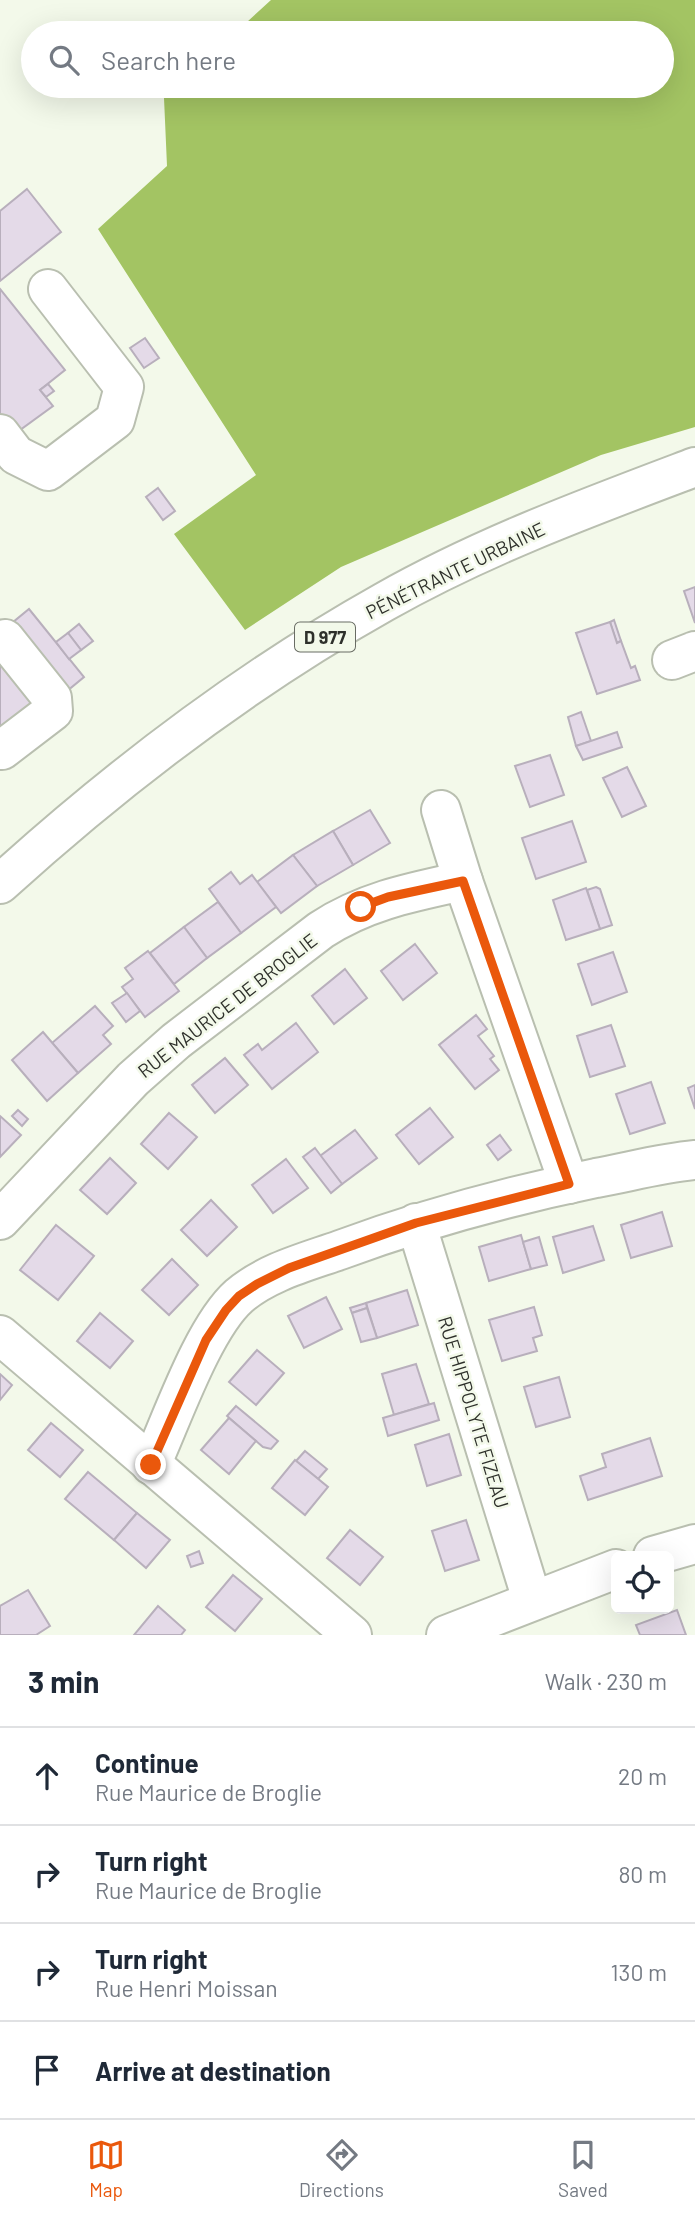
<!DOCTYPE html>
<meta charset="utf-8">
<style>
body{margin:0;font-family:Barlow,sans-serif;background:#f2f2f3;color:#1f2937}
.controls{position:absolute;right:21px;bottom:21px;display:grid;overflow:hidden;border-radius:10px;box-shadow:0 7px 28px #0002}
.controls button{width:63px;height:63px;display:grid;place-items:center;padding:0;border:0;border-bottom:2px solid #e0e1e3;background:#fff;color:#1f2937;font:35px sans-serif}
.stop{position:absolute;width:21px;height:21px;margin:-16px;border:5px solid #ea580c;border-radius:50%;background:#fff}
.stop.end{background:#ea580c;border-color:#fff;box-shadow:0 2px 7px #0008}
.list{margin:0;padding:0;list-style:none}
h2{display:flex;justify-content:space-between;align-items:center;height:91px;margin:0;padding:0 28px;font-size:30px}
h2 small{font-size:23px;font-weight:400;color:#747a83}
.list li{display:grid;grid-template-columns:46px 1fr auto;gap:21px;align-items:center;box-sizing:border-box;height:98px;padding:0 28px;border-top:2px solid #e0e1e3}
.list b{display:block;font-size:26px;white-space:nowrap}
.list p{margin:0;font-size:23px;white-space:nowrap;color:#747a83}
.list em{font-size:23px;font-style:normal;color:#747a83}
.icon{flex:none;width:38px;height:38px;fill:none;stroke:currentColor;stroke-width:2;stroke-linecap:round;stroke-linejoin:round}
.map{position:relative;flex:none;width:695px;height:1635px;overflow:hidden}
.search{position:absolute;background:#fff;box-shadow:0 7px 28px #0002;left:21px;right:21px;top:21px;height:77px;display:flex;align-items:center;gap:18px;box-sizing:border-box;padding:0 24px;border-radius:38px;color:#747a83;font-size:26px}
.sheet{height:483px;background:#fff}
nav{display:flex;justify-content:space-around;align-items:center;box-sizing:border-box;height:98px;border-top:2px solid #e0e1e3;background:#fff;font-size:19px;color:#747a83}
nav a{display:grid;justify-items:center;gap:4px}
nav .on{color:#ea580c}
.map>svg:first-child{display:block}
.forest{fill:#a3c463}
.building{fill:#e4dae8;stroke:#b8afbc;stroke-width:2}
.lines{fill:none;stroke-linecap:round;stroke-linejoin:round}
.minor-casing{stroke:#b9bfb0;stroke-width:42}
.major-casing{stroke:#b9bfb0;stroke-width:42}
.minor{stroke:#fff;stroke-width:38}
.major{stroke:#fff;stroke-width:38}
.route{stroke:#ea580c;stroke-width:9}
.labels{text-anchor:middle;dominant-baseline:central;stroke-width:5;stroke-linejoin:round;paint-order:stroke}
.shield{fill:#f3f9ea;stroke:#696c64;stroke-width:2}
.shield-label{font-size:18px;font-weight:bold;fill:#2e302b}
.street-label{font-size:19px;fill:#2e302b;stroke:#f3f9ea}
</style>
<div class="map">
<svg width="695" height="1635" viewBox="0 0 695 1635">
<rect width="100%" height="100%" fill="#f3f9ea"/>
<!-- forest -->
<polygon class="forest" points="271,0 695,0 695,427 601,455 341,567 245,630 174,534 256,475 98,229 167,166 164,98 178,86 662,86 662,33 235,33"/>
<!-- building -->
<g class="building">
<polygon points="27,189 61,232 0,281 0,211"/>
<polygon points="0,289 65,370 40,390 53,406 20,430 0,421"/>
<polygon points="145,338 159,358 144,368 130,348"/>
<polygon points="48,384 54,391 46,397 40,390"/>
<polygon points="158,488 175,511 163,520 146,497"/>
<polygon points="695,587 695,623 684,591"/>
<polygon points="29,609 84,677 67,691 12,623"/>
<polygon points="614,620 621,641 617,643 610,622"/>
<polygon points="610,622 617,643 621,641 631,668 635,666 640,680 597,694 576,633"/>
<polygon points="79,624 93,641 81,650 68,633"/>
<polygon points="68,633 81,650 69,659 56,642"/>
<polygon points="0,653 42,707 8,735 0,725"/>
<polygon points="581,712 591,741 576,746 568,717"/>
<polygon points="617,732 622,747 583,760 576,746"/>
<polygon points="550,755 564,795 530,807 515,766"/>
<polygon points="627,767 646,806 622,817 603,778"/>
<polygon points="370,810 390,843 353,865 333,831"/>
<polygon points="572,821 586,862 536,879 522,838"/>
<polygon points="333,831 353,865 317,886 293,855"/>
<polygon points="293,855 317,886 281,913 257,882"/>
<polygon points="231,872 240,884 252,875 276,907 241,933 209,889"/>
<polygon points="596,887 600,889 612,925 600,929 587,890"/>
<polygon points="586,888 600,929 566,940 553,900"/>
<polygon points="218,902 241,933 207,958 184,927"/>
<polygon points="184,927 207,958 174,984 150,953"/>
<polygon points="415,944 437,973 403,1000 381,971"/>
<polygon points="148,951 179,991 145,1017 122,987 133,979 125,968"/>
<polygon points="613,952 627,992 592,1005 578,964"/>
<polygon points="345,969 367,998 334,1024 312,996"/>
<polygon points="127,993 140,1011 126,1022 112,1003"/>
<polygon points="95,1006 113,1026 103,1035 111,1044 78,1073 52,1043"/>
<polygon points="476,1015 487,1029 478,1036 494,1056 490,1059 499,1070 475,1089 439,1045"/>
<polygon points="296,1023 318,1052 272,1089 244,1055 258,1044 262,1050"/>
<polygon points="611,1025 625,1066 590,1077 577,1036"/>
<polygon points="43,1032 78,1073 47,1101 12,1060"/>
<polygon points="225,1058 248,1085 215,1113 192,1085"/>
<polygon points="651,1082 665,1123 630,1134 616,1094"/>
<polygon points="695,1085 695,1109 688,1088"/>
<polygon points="430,1108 453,1137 419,1164 396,1135"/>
<polygon points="18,1110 28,1119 22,1126 12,1116"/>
<polygon points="169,1113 197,1137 168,1169 141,1144"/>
<polygon points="0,1116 21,1135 0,1157"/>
<polygon points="355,1130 377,1158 342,1184 320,1156"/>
<polygon points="500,1135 511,1150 498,1160 487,1145"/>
<polygon points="315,1148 342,1184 331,1193 303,1157"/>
<polygon points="110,1158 136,1183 107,1214 80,1190"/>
<polygon points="286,1159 308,1188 273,1213 252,1185"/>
<polygon points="211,1200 237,1227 207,1256 181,1230"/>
<polygon points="662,1212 672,1246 631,1258 621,1225"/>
<polygon points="56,1225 94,1256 58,1300 20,1270"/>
<polygon points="593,1226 604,1260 563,1273 553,1237"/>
<polygon points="521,1235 531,1269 489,1281 479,1247"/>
<polygon points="539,1237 547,1265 531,1269 523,1242"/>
<polygon points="172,1259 198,1285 169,1315 142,1290"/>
<polygon points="407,1290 418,1325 377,1338 366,1303"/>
<polygon points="326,1297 342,1329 304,1348 288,1316"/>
<polygon points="366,1303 367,1308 352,1313 350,1308"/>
<polygon points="534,1307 542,1335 533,1338 537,1351 502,1361 489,1320"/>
<polygon points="367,1308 377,1338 361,1342 352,1313"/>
<polygon points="100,1313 133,1341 110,1368 77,1341"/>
<polygon points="257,1350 284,1373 256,1405 229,1382"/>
<polygon points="416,1364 429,1404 394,1415 382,1374"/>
<polygon points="0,1374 12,1385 0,1400"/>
<polygon points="559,1377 570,1417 536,1427 524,1387"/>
<polygon points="434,1403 439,1420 388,1436 383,1418"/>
<polygon points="236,1406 278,1441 271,1449 263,1447 227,1416"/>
<polygon points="229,1418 256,1441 229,1474 201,1450"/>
<polygon points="51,1423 83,1450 60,1477 28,1450"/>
<polygon points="449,1434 461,1475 427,1486 415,1445"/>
<polygon points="650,1438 662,1476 588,1500 580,1476 606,1467 602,1454"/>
<polygon points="305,1451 327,1469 318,1479 296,1461"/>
<polygon points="295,1460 328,1487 305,1515 272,1488"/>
<polygon points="88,1472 137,1513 114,1540 65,1499"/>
<polygon points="137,1513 170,1540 146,1568 114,1540"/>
<polygon points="466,1520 479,1560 445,1571 432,1531"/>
<polygon points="350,1530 383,1557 360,1585 327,1558"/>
<polygon points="199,1551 203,1563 191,1567 187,1556"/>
<polygon points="233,1575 262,1599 235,1631 206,1607"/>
<polygon points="28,1590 50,1626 36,1635 0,1635 0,1606"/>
<polygon points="158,1606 185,1630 181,1635 134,1635"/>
<polygon points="677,1610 686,1635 640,1635 636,1625"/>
</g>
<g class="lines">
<!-- minor casing -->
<g class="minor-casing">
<g id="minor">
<polyline points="0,434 16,455 48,471 115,420 124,387 48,289"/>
<polyline points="672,660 695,651"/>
<polyline points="0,747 2,750 53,711 52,698 5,639"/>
<polyline points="441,810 463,881 569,1184"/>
<path d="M0,1220L133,1079L176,1041L321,930C365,901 412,892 463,881"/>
<polyline points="416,1223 532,1600"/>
<polyline points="0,1335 352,1635"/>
<path d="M151,1465C172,1419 203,1328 239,1296C267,1272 306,1262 340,1250C424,1219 509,1196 596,1178C629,1172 662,1163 695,1160"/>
<polyline points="653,1556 695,1544"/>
<polyline points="446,1635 616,1569"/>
</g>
</g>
<!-- major casing -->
<g class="major-casing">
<path id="major" d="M0,884C118,777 245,680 384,602C483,546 589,507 695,467"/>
</g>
<!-- minor -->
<use href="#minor" class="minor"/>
<!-- major -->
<use href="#major" class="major"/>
</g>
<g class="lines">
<!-- route -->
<polyline class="route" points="151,1465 206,1340 226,1310 239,1296 257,1284 289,1268 416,1223 569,1184 463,881 388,897 361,907"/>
</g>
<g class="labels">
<!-- shield labels -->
<rect class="shield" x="295" y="622.5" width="60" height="29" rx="5"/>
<g class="shield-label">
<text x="325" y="637">D 977</text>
</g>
<!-- street labels -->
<g class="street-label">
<text transform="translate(455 570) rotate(-26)">PÉNÉTRANTE URBAINE</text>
<text transform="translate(227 1005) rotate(-38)">RUE MAURICE DE BROGLIE</text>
<text transform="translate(474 1412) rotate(73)">RUE HIPPOLYTE FIZEAU</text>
</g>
</g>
</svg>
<div class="controls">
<button><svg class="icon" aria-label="locate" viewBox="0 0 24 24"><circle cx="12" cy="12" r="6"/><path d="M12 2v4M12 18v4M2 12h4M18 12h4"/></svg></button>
</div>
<div class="stop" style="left:361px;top:907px"></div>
<div class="stop end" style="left:151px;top:1465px"></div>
<div class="search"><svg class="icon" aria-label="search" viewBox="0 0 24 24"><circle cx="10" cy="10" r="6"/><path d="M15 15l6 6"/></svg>Search here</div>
</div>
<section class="sheet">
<h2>3 min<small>Walk · 230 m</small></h2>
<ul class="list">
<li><svg class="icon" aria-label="ahead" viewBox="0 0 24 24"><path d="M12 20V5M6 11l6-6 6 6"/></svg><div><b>Continue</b><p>Rue Maurice de Broglie</p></div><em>20 m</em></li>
<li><svg class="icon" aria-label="right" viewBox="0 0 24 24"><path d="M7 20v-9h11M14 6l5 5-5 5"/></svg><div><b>Turn right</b><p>Rue Maurice de Broglie</p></div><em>80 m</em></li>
<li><svg class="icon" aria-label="right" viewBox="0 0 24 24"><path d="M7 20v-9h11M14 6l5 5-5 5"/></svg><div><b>Turn right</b><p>Rue Henri Moissan</p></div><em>130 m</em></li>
<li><svg class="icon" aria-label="arrive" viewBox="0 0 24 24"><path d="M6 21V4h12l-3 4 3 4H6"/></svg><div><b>Arrive at destination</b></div></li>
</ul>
</section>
<nav>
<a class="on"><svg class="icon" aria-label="map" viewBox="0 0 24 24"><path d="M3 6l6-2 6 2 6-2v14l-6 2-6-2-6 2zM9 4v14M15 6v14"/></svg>Map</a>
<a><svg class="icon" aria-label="directions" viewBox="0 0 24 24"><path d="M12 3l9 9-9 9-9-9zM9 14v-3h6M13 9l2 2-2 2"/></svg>Directions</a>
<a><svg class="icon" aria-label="saved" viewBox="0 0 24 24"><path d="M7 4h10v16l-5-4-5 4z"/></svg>Saved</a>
</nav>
